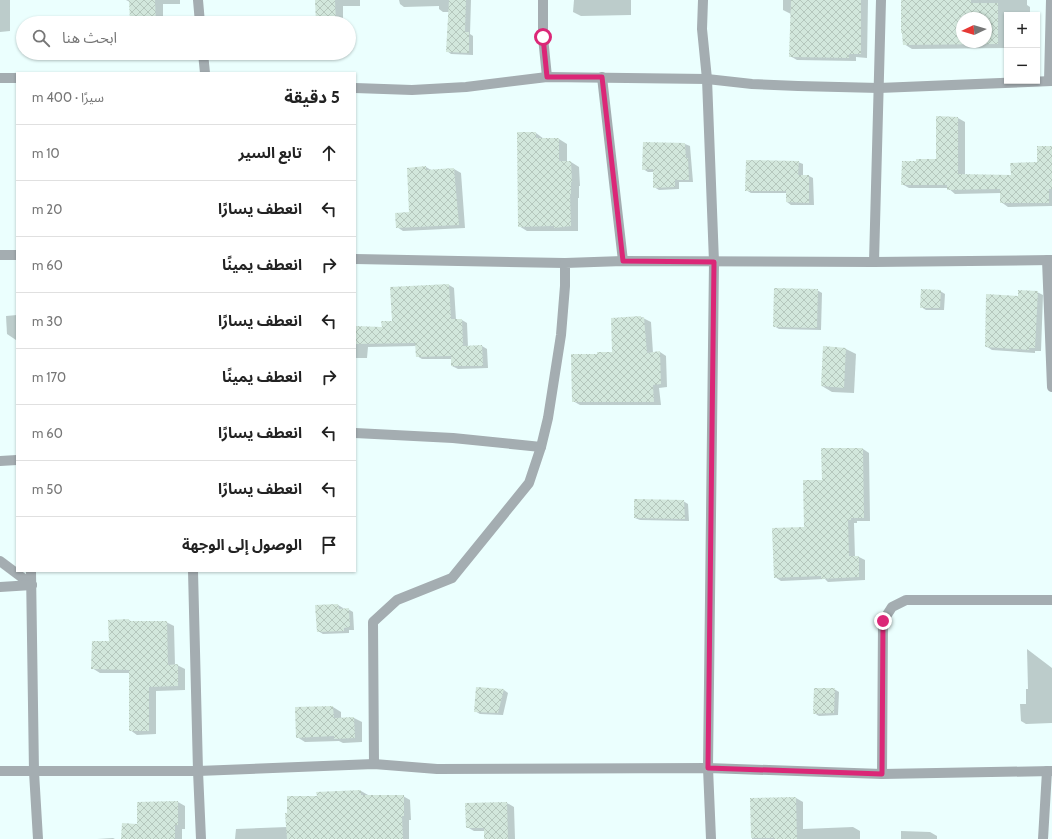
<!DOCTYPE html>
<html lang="ar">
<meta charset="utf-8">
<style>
body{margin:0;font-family:Cabin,"Noto Sans Arabic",sans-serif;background:#f6f6f6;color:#222;direction:rtl}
.controls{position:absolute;right:12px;top:12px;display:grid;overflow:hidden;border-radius:0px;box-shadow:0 1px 3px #0004}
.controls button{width:36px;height:36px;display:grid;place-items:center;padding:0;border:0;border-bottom:1px solid #e0e0e0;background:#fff;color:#222;font:20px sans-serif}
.compass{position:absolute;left:956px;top:12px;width:36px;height:36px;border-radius:50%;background:#fff;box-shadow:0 1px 3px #0004;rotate:266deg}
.stop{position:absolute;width:12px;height:12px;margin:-9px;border:3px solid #db2777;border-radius:50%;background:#fff}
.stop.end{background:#db2777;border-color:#fff;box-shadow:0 1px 4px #0008}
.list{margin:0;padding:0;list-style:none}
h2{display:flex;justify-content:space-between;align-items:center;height:52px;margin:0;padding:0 16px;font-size:17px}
h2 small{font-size:13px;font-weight:400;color:#767676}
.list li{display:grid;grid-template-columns:26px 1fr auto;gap:12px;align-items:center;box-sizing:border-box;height:56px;padding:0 16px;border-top:1px solid #e0e0e0}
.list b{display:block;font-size:15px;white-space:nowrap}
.list em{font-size:13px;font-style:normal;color:#767676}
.icon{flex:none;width:22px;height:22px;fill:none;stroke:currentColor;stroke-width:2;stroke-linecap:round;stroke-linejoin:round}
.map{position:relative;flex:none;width:1052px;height:839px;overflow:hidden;direction:ltr}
.search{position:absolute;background:#fff;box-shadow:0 1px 3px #0004;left:16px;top:16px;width:340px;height:44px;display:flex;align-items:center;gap:10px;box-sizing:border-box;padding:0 14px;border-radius:22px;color:#767676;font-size:15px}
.panel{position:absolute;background:#fff;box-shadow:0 1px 3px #0004;left:16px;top:72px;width:340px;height:500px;border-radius:0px;direction:rtl}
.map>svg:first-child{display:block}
.shadow{fill:#0003;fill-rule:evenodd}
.building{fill:url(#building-cross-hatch);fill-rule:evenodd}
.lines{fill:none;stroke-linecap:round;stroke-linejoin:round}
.minor{stroke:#a4adb1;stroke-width:10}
.route{stroke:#db2777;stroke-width:5}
</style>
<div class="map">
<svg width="1052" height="839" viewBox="0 0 1052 839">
<defs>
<pattern id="building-cross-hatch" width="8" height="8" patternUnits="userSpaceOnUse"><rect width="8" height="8" fill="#d2e7dc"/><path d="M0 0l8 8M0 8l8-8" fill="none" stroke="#b5c7bd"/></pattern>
</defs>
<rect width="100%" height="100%" fill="#ebfffe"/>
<!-- shadow -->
<g class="shadow">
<polygon points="0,0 10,0 10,31 0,32"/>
<polygon points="126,0 180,0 180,4 163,4 163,23 131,23 130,2"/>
<polygon points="316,0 360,0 360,6 343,6 343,23 317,23"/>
<polygon points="399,0 471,0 470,34 473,36 473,55 451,54 447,51 449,12 443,12 439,9 439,6 404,7 400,4"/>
<polygon points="574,0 631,0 631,15 581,16 573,12"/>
<polygon points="783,0 868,0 867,58 856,57 856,61 797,60 790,56 791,14 783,10"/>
<path d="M902,0H1027V5L1030,7V15H1007V48L912,49L904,44ZM962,18H986V42H962Z"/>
<polygon points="155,53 173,53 173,54 157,54"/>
<polygon points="937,117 958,118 965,122 965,176 1012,176 1038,163 1052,147 1052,206 1008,207 1001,202 1001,193 955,194 948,188 909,188 902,184 937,160"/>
<polygon points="536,133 544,139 559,139 567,144 567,162 571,162 579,167 580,186 579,186 579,198 578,198 578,231 527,231 519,226"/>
<polygon points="685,144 690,146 693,182 679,182 679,189 659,190 654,187 654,172 648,172 643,169"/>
<polygon points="798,162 803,164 803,176 809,176 813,178 814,205 791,205 787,202 787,193 751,193 746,190"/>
<polygon points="426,167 431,170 454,169 461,173 465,228 403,231 397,227 410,213"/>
<polygon points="449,285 454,288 456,320 462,320 467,323 468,347 482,346 487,349 488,368 458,369 452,366 452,359 422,359 417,356 417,346 368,347 367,358 355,358 355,327 383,328"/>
<polygon points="817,290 822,293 821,330 779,329 774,326"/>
<polygon points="940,291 945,294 944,310 926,310 921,307"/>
<polygon points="1037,292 1043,295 1041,351 1035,351 1035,353 992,350 986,346 1019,297"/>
<polygon points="17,315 17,340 16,340 7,334 6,316"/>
<polygon points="641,317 651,322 653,353 660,352 666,356 667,387 659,388 661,405 580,405 573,401 598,355 613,353"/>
<polygon points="846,349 856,354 854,393 832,392 822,386"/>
<polygon points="863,449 869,453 870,521 857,521 857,523 854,523 855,557 859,557 865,560 865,580 828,582 825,579 781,581 775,577 805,528 823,481"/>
<polygon points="683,501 688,504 689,521 640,520 635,518"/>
<polygon points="338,605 343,608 343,610 348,609 353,612 354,630 349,630 349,633 323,634 318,631"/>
<polygon points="129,620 132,622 166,622 174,626 175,665 177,665 185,669 185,690 156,691 156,734 137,735 130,730 130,673 100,673 92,668 110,642"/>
<polygon points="1027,649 1052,668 1052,723 1026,724 1021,721 1020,704 1026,704 1026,689 1028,689"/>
<polygon points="477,688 504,690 508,693 503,715 480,714 475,711"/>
<polygon points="834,689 839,692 838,715 819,716 814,713"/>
<polygon points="333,707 341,712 341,718 354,718 362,722 362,742 343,743 339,741 305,742 297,737"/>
<polygon points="361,791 368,795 403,796 410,800 411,820 409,820 409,839 235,839 236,829 287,827 318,797"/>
<polygon points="796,798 803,802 803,829 853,827 860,831 860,839 752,839 751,799"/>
<polygon points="178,802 185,806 185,829 182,829 182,839 122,839 138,825"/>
<polygon points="507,803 514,807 515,839 485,839 485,831 474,831 467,827"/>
<polygon points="901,831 930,832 937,836 937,839 901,839"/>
<polygon points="113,838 115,839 97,839"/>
</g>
<!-- building -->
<g class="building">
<polygon points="129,0 155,0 156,23 130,23"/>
<polygon points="315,0 335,0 336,23 316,23"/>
<polygon points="449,0 466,0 465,32 469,32 469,53 446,52"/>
<polygon points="791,0 861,0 861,54 849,54 849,58 789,57"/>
<path d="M901,0H971V3H998V44L903,45L902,33H901ZM962,18H986V42H962Z"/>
<polygon points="936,116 958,117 958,174 1011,175 1010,163 1037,162 1037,146 1052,146 1052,189 1049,189 1049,203 1000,203 1000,189 947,190 947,185 901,185 902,161 916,161 916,159 936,159"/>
<polygon points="517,132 536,132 536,138 559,138 559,161 571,161 572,182 571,182 571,194 570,194 571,226 554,228 554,226 518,227"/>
<polygon points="643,142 685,143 686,158 688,158 689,180 675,180 675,187 653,188 653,169 642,170"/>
<polygon points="746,160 799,161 798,175 809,175 809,203 786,202 786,191 745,191"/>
<polygon points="426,166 426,170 454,168 459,225 396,228 395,213 409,212 407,168"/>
<polygon points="449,284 451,319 462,319 463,346 482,345 483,366 451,366 451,356 416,357 415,343 355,344 355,326 382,327 381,321 392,321 390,287"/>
<polygon points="774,288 818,289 817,328 773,327"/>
<polygon points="921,289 941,290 940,308 920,308"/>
<polygon points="1018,290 1038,291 1035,348 1029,348 1029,350 985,347 986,294 1018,296"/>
<polygon points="641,316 641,318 644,317 647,353 660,351 661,384 653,385 654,402 572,402 571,354 597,354 597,352 612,352 611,318"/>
<polygon points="823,346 846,348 844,388 821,386"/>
<polygon points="821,448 863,448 864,518 851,518 851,520 848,520 849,556 859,556 859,577 821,579 821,576 774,578 772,528 804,527 803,480 822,480"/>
<polygon points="634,499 684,500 685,519 634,518"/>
<polygon points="338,604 339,609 349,608 350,627 344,628 344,631 317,632 315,605"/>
<polygon points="129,619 129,621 167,621 168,665 178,664 178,686 149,687 149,731 129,731 129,670 91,669 92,641 109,641 108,620"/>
<polygon points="476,687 504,689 498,713 474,712"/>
<polygon points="814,688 835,688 834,713 813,714"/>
<polygon points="333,706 334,718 354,717 355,738 334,739 334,736 296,738 295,707"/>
<polygon points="361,790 361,795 404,795 404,816 402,816 403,839 287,839 285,813 287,813 287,796 317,796 316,792"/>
<polygon points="796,797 797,839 774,839 774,838 751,838 750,798"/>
<polygon points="178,801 178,825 175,825 175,839 121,839 122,823 137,824 137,802"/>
<polygon points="507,802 508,839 484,839 484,828 466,828 465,803"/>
</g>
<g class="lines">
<!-- minor -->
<g class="minor">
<polyline points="198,0 200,23"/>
<polyline points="543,0 543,37 547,77"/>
<polyline points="703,0 702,29 707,79 714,262 708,768 711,839"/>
<polyline points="203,53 205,73"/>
<polyline points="602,77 623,261"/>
<polyline points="0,78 17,78"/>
<polyline points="1049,81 1051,0"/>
<polyline points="355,88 412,90 466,87 547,77 707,79 752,84 798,86 879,88 1052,81"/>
<polyline points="0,255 17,255"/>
<polyline points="355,259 565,263"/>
<polyline points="1047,260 1052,387"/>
<polyline points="874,262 881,0"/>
<polyline points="355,433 453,438 541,447"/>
<polyline points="0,461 17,460"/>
<polyline points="0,561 32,585"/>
<polyline points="31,571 34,772 38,839"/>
<polyline points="193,571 198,771 201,839"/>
<polyline points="0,587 32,585"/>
<polyline points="374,764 373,622 397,600 452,578 529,483 541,447 548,418 561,335 565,286 565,263 623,261 874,262 1052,260"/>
<polyline points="0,771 198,771 374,764 437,769 708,768 882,774 1052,771"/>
<polyline points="882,774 883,621 892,607 906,600 1052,600"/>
<polyline points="1043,839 1047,771"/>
</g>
</g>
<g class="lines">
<!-- route -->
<polyline class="route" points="543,37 547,77 602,77 623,261 714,262 708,768 882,774 883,621"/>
</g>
</svg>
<div class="controls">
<button>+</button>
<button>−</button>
</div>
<svg class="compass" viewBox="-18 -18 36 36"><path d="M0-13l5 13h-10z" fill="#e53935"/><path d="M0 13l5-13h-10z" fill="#767676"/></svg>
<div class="stop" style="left:543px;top:37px"></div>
<div class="stop end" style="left:883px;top:621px"></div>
<div class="search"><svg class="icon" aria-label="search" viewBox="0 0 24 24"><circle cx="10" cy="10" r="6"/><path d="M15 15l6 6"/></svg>ابحث هنا</div>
<section class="panel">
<h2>5 دقيقة<small>سيرًا · 400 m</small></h2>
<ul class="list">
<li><svg class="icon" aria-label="ahead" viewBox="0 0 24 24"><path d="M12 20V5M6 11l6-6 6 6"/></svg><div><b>تابع السير</b></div><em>10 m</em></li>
<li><svg class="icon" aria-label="left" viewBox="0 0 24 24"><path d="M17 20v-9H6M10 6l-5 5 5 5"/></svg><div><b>انعطف يسارًا</b></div><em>20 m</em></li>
<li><svg class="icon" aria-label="right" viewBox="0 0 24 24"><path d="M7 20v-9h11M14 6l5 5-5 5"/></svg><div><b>انعطف يمينًا</b></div><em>60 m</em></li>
<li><svg class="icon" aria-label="left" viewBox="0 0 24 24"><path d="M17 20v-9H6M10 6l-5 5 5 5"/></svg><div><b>انعطف يسارًا</b></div><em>30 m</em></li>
<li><svg class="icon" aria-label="right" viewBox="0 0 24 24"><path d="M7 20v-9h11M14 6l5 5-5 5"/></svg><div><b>انعطف يمينًا</b></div><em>170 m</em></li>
<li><svg class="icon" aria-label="left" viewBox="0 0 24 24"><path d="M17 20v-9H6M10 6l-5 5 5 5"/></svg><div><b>انعطف يسارًا</b></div><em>60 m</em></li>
<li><svg class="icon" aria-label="left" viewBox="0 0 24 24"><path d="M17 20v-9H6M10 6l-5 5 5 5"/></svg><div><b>انعطف يسارًا</b></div><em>50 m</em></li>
<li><svg class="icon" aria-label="arrive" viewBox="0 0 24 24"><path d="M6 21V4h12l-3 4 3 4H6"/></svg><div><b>الوصول إلى الوجهة</b></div></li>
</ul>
</section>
</div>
